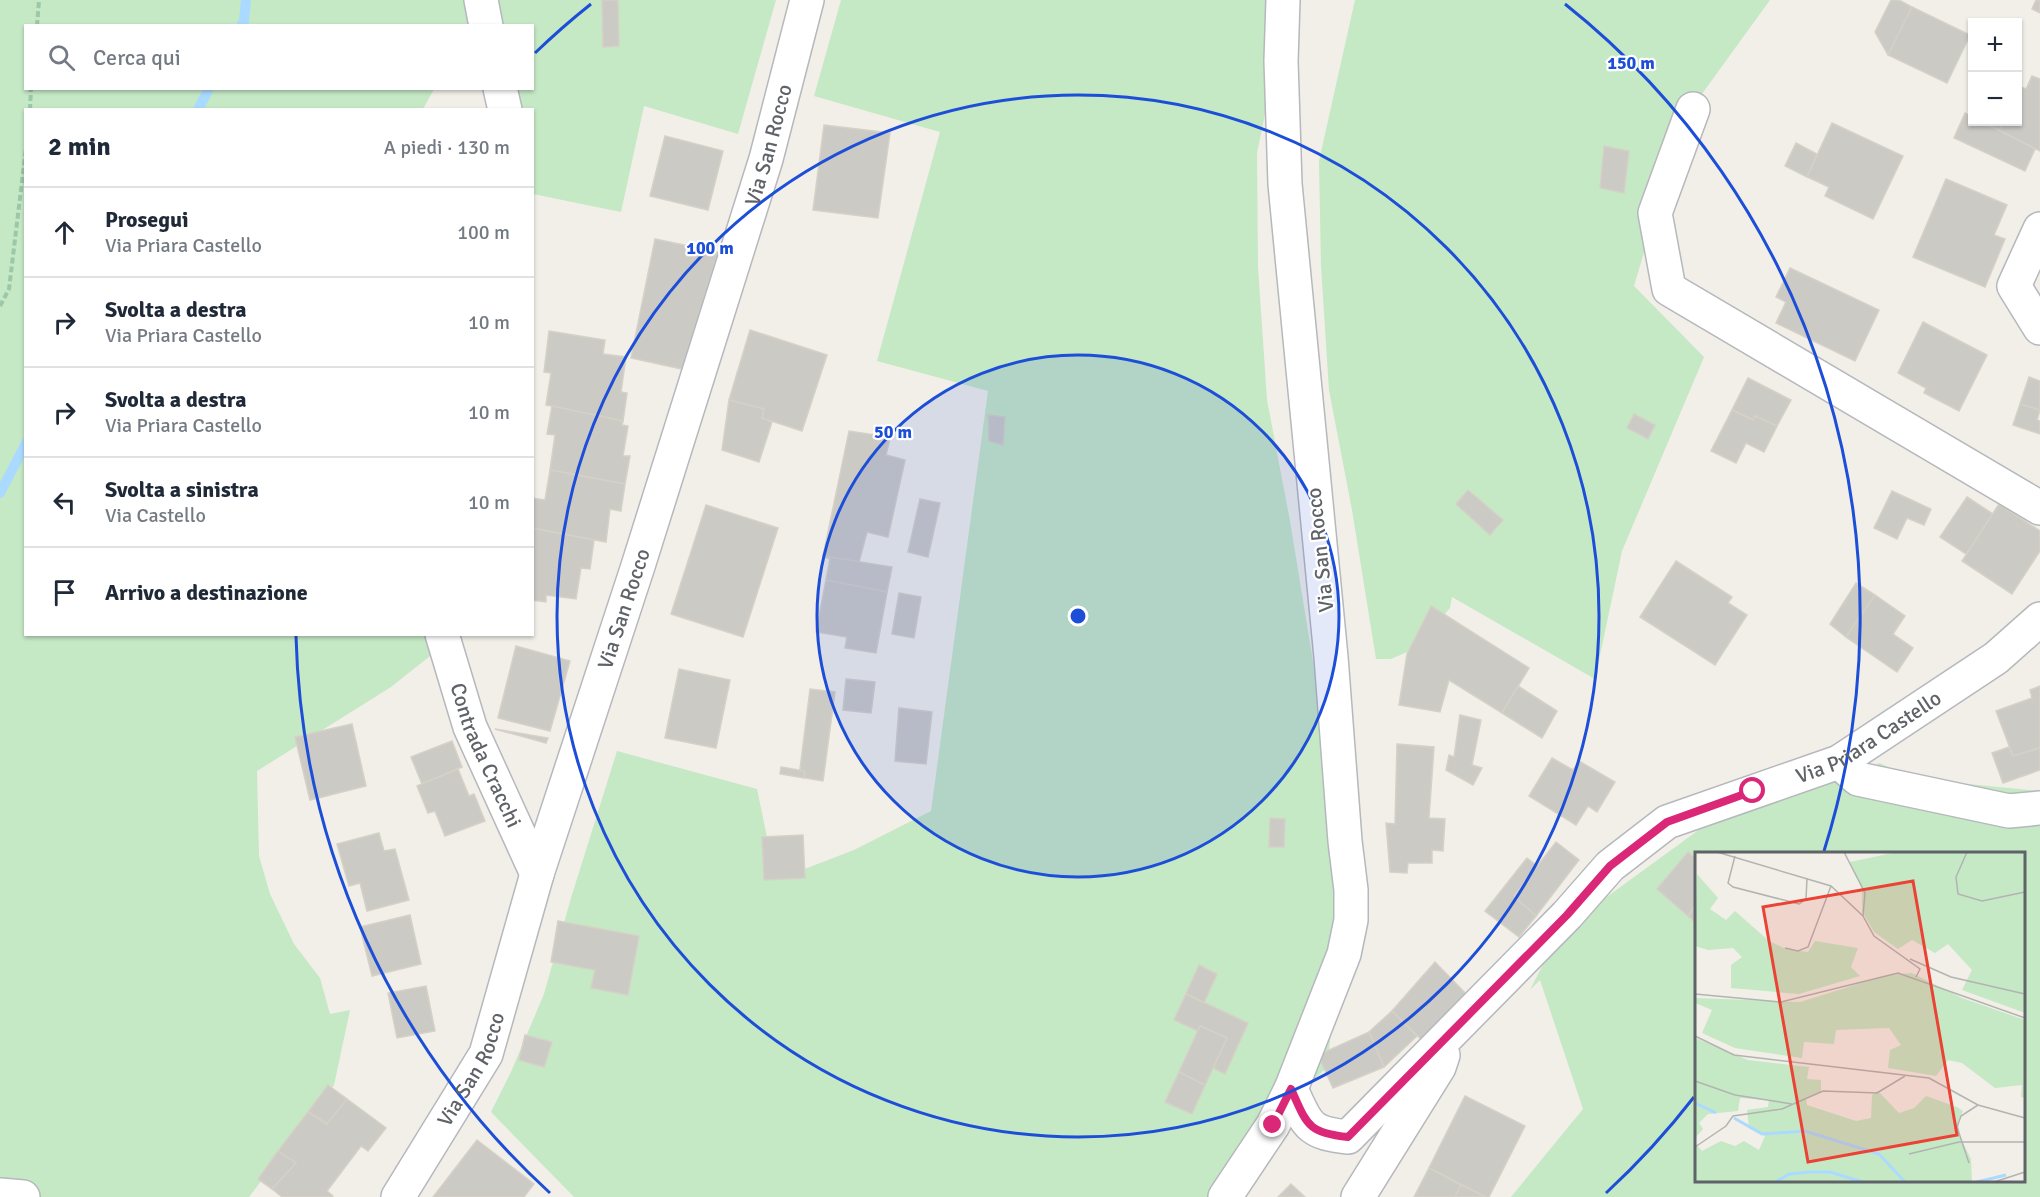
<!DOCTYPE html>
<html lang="it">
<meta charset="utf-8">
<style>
body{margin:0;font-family:Signika,sans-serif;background:#f6f6f7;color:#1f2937}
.controls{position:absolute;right:18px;top:18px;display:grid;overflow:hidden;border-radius:0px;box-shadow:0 2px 4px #0004}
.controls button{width:54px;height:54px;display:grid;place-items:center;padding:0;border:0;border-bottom:2px solid #e0e1e3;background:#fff;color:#1f2937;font:30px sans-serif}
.stop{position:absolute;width:18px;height:18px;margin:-14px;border:4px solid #db2777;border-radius:50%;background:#fff}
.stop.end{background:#db2777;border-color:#fff;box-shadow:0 2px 6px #0008}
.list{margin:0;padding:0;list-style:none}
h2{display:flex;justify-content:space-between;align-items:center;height:78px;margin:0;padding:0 24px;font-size:26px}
h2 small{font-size:20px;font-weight:400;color:#747a83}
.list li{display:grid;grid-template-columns:39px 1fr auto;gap:18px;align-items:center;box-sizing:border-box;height:90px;padding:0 24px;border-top:2px solid #e0e1e3}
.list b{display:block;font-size:22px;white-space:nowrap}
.list p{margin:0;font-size:20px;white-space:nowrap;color:#747a83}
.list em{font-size:20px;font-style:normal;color:#747a83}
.icon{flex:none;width:33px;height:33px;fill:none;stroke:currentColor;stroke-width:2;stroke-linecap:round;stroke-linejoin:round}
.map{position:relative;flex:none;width:2040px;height:1197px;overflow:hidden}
.search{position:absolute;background:#fff;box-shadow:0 2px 4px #0004;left:24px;top:24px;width:510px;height:66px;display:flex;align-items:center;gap:15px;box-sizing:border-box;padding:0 21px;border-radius:0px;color:#747a83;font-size:22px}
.panel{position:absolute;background:#fff;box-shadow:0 2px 4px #0004;left:24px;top:108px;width:510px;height:528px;border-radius:0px}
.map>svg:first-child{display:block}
.green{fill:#c5e8c5;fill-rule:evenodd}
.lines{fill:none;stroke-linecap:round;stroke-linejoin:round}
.stream{stroke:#aadaff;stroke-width:10}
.building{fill:#cccac5;stroke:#d6d1c6;stroke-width:1.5}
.minor-casing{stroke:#b5b8bc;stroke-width:36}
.path{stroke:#9cc7a9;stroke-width:4;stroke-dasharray:6 3;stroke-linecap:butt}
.minor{stroke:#fff;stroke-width:33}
.route{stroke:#db2777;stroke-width:8}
.ring{fill:none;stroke:#1d4ed8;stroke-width:3}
.labels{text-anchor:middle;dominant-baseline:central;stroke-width:4.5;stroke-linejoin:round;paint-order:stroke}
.street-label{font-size:21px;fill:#5f6368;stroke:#fff}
.inset-river{fill:none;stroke:#aadaff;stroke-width:3}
.inset-road{fill:none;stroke:#b3b3b1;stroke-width:1.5}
.view{fill:#ea4335;fill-opacity:0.15;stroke:#ea4335;stroke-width:3}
.inset-edge{fill:none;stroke:#5f6368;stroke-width:3}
.centre{fill:#1d4ed8;stroke:#fff;stroke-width:3}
.ring-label{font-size:18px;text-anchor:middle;font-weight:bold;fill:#1d4ed8;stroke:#fff;stroke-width:4.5;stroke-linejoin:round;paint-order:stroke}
</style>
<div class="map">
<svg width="2040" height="1197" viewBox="0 0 2040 1197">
<rect width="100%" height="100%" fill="#f1efe8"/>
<!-- green -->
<g class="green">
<polygon points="0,0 776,0 738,134 644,106 621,212 533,194 532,110 506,109 501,89 532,88 532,26 26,26 26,88 434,89 423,109 26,110 26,634 453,634 454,637 391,687 257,771 259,856 270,894 294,944 320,978 330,1014 350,1010 334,1085 249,1197 0,1197"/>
<polygon points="841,0 1291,0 1275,66 1257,153 1258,267 1267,400 1290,521 1340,826 1332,1022 1327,1067 1264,1129 1218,1197 574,1197 491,1112 511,1072 544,994 571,898 617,751 757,789 776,880 854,850 931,811 988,391 877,361 940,132 814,96"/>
<polygon points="1355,0 1770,0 1683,120 1634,286 1704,357 1622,551 1595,679 1452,597 1450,608 1414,649 1391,659 1376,659 1352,510 1329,390 1321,266 1319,161"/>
<path d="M1879,763L1917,779L2040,791V1197H1511L1583,1109L1540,980L1530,990L1560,931L1700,829L1873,767ZM1696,854H2024V1180H1696Z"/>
</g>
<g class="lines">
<!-- stream -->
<g class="stream">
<polyline points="241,26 244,21 246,0"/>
<polyline points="198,110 209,88"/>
<polyline points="0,493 26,443"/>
</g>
</g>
<!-- building -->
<g class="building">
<polygon points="602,0 618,0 619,46 603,47"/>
<polygon points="1891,0 1899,0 1912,7 1888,55 1875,32"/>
<polygon points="2036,0 2040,0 2040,13 2032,9"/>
<polygon points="1912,7 1970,35 1947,83 1888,55"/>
<polygon points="2032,76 2040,79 2040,151 1999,130 2004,122 2018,122 2018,94 2021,87 2026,89"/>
<polygon points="1965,113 1972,117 1972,122 1983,122 2035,149 2025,171 1954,138"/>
<polygon points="1984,122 2004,122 1999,130"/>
<polygon points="1832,123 1903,156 1873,219 1825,196 1829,187 1807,177"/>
<polygon points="824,125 890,133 878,218 813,210"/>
<polygon points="665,136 723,151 708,210 650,196"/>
<polygon points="1796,143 1817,154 1807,177 1785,166"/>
<polygon points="1604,146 1629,151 1624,193 1600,188"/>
<polygon points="1946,179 2007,205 1994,235 2005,239 1985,287 1913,257"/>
<polygon points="655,239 718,252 682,369 631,358"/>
<polygon points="1790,268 1879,310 1855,361 1776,323 1786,302 1776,297"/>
<polygon points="1923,322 1987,355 1959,411 1924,393 1926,388 1898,373"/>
<polygon points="750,330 827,355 802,431 762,418 764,409 729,400"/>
<polygon points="549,331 605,340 603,354 626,357 621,392 627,393 623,421 546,405 551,373 544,372"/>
<polygon points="2029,377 2040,381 2040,410 2020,404"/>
<polygon points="1748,378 1791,400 1777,426 1755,416 1753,420 1732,410"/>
<polygon points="729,400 764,409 762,418 772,422 759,462 722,450"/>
<polygon points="2020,404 2040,410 2037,420 2040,421 2040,434 2013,425"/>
<polygon points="552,406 623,421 622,425 628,426 623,456 630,456 625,484 550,470 555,435 547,434"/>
<polygon points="1732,410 1753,420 1755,416 1777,426 1764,452 1746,443 1736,463 1711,451"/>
<polygon points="1634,414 1655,425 1648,439 1627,428"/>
<polygon points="988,415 1005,417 1003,445 989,441"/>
<polygon points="878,425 892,430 886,455 905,460 888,537 867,532 859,562 823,556 849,431 875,435"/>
<polygon points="550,470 625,484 621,511 610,509 606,542 532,528 532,498 545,500"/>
<polygon points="1468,490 1503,520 1490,535 1456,504"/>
<polygon points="1892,491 1931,509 1924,525 1907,518 1897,539 1874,528"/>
<polygon points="1967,497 1993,514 1966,554 1940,537"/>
<polygon points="920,499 940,503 928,557 908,552"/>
<polygon points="1999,504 2040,531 2040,551 2012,594 1962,561"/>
<polygon points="706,505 778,528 743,637 671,614"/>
<polygon points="532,528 594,540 590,569 581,568 576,599 546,595 546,602 532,600"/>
<polygon points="823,556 892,567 887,592 826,580 830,559"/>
<polygon points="1676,561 1732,597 1728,603 1747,615 1715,665 1640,617"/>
<polygon points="826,580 887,592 876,653 845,648 847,637 816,632"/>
<polygon points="1856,583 1875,595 1846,637 1830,624"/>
<polygon points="899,593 921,597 914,638 892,634"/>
<polygon points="1875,595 1905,616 1893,634 1913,648 1897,672 1846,637"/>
<polygon points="1431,606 1529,668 1502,713 1449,680 1440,712 1399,705 1407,654"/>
<polygon points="516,646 570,661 550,731 498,718"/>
<polygon points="679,669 730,680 716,748 665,738"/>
<polygon points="846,679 875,682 871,713 843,710"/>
<polygon points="1518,686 1557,711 1542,738 1502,713"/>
<polygon points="2040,686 2040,748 2013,756 1996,711 2032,698 2030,690"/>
<polygon points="810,689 835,692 823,781 799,777"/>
<polygon points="899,708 932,712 926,764 895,761"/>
<polygon points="1460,715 1481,720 1472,765 1482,768 1473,785 1446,770 1449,755 1454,757"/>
<polygon points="352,724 366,786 310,800 295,737"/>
<polygon points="495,729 548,738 546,743"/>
<polygon points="452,741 462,767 422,784 411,757"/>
<polygon points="1397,744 1434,747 1429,818 1445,819 1443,851 1432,850 1432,863 1408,863 1407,873 1390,872 1386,823 1395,824"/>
<polygon points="2009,747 2013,756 2040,748 2040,770 2003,783 1992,753"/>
<polygon points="1552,758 1573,770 1579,761 1615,782 1597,812 1588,806 1576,825 1529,796"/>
<polygon points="781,767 805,771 804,778 780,774"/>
<polygon points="458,769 469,796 474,794 485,821 445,836 435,811 428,813 417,786"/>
<polygon points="1270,818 1285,819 1284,847 1269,847"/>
<polygon points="379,833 384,851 395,849 409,900 367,911 360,883 349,886 337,844"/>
<polygon points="803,835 805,878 764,880 762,837"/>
<polygon points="1556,842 1579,860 1536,916 1514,896"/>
<polygon points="1688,852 1696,859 1696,905 1688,916 1657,889"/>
<polygon points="1527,858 1537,866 1514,896 1536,916 1519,937 1485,911"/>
<polygon points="1696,905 1696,923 1688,916"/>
<polygon points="410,915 421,964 372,976 360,927"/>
<polygon points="558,921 639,936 628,995 591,988 595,970 551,962"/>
<polygon points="1435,962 1470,998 1426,1044 1392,1011"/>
<polygon points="1199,965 1217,974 1204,1003 1186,994"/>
<polygon points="426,986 435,1031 397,1038 388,993"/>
<polygon points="1186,994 1248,1023 1225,1074 1213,1068 1227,1038 1200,1026 1198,1031 1174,1020"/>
<polygon points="1392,1011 1417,1036 1384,1067 1369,1032"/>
<polygon points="1200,1026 1227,1038 1205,1085 1179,1072"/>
<polygon points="1369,1032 1384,1067 1333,1088 1318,1055"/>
<polygon points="525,1035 552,1042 544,1067 519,1060"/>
<polygon points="1179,1072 1205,1085 1192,1114 1165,1102"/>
<polygon points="328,1085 347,1099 327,1124 308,1112"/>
<polygon points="1465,1096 1525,1126 1489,1197 1486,1197 1429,1168"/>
<polygon points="347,1099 386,1128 368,1151 361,1146 327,1191 333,1196 332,1197 282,1197 272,1189 296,1163 278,1151 308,1112 327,1124"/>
<polygon points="477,1140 534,1184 524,1197 433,1197"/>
<polygon points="278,1151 296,1163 272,1189 258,1179"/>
<polygon points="1429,1168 1461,1185 1455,1197 1414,1197"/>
<polygon points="1291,1184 1305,1197 1278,1197"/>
<polygon points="1461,1185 1486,1197 1455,1197"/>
</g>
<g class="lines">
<!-- minor casing -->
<g class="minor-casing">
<g id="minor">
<polyline points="481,0 486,26"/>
<polyline points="500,88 505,110"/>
<polyline points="1693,109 1655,213 1669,289 2040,508"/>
<polyline points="2040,229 2014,286 2040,328"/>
<path id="s1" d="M442,634L470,727L537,874"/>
<polyline points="1839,762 1858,779 2009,811 2040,808"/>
<path id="s2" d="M1291,1089C1307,1124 1307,1133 1348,1137L1567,915L1610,866L1667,822L1839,762L1996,658L2040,619"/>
<polyline points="0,1195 23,1197"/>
<path id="s3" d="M398,1197L486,1054L537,874L638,566L766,159L807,0"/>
<polyline points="1225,1197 1273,1125 1291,1089 1344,954 1351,920 1351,890 1345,841 1331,657 1285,184 1281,61 1283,0"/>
<polyline points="1358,1197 1439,1067 1443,1055"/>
</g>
</g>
<!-- path -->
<g class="path">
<polyline points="37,26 39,0"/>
<polyline points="30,110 31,88"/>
<polyline points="0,306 9,289 26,148"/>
</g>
<!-- minor -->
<use href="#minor" class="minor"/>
</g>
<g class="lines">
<!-- route -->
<path class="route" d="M1273,1125L1291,1089C1307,1124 1307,1133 1348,1137L1567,915L1610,866L1667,822L1753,791"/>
</g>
<!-- distance rings -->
<circle cx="1078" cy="616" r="261" fill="#1d4ed8" fill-opacity=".12"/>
<g class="ring">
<circle cx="1078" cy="616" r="261"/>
<circle cx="1078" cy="616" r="521"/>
<path d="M1694 1097A782 782 0 0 1 1606 1193M550 1193A782 782 0 0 1 296 636M535 53A782 782 0 0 1 591 4M1565 4A782 782 0 0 1 1824 851"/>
</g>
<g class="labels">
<!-- street labels -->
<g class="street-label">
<text stroke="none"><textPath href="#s3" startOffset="1120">Via San Rocco</textPath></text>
<text transform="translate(1320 550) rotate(-96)">Via San Rocco</text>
<text stroke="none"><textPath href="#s3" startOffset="634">Via San Rocco</textPath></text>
<text stroke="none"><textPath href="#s2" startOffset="750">Via Priara Castello</textPath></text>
<text stroke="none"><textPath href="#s1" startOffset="129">Contrada Cracchi</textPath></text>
<text stroke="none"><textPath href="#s3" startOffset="148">Via San Rocco</textPath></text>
</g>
</g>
<!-- overview -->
<g transform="translate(1695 852)">
<rect width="330" height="330" fill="#f1efe8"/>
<path d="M202,0H330V161L267,138L277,118L253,92L240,101L217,88L203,97L179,80L167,59V37L155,10ZM2,22L23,46L15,57L31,68L40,59L74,89L91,97L113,100L120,89L163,96L156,115L165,124L104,142L36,136V113L47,105L38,96L13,98L0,94ZM217,121L267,146L330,168V246L326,245L327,233L300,236L267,211L253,208L241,224L193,216L195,198L206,193L194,176L141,178L139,192L109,190L107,206L40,196L7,181L17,158L0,151V146L105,150L192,123ZM0,186L53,208L114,215L112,227L126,228V240L111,246L112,253L161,269L176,266L177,243L183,239L204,261L219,256L231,244L262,255L268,259L263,269L265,285L276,307L277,330H0V291L7,299L26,289L40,294L49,289L64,298L70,284L54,276L52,258L73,255L74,248L45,246L43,259L13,262L4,271L8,277L0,286Z" fill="#c5e8c5"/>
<path class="inset-river" d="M0,251L21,261M39,266L67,282L110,279L184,302L210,330M81,330L94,322L115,320H135L168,330M282,330L311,323"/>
<path class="inset-road" d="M22,0L136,34L168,64L179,84L225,117L221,125M149,0L170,41L168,64M272,0L261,25L263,42L287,49L330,40M40,4L33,31L38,35L104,52L111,47L112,26M90,96L103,99L113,95L136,34M215,107L256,125L330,142M0,142L86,150L203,121L330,166M0,184L39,203L234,226L283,253L330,266M0,229L40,243L97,252M0,295L31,274L38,264L87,257L128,239L182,241L210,224M214,302L264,290H330M274,311L262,275L266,264L283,253M299,330L330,320"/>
<path class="view" d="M218,29L262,283L113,310L68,55Z"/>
<rect width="330" height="330" class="inset-edge"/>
</g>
<circle cx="1078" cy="616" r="9" class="centre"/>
<g class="ring-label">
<text x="1631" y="69">150 m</text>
<text x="710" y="254">100 m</text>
<text x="893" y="438">50 m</text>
</g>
</svg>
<div class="controls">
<button>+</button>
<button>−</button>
</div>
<div class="stop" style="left:1753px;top:791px"></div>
<div class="stop end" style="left:1273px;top:1125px"></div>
<div class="search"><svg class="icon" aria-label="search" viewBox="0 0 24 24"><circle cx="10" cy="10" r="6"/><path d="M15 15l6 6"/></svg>Cerca qui</div>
<section class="panel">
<h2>2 min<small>A piedi · 130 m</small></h2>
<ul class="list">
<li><svg class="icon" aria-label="ahead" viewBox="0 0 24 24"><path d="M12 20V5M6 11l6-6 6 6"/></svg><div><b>Prosegui</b><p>Via Priara Castello</p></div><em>100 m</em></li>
<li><svg class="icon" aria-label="right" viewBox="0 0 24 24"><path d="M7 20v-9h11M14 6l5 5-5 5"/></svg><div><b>Svolta a destra</b><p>Via Priara Castello</p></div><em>10 m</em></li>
<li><svg class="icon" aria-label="right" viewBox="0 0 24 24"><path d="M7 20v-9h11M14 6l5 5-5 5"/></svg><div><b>Svolta a destra</b><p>Via Priara Castello</p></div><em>10 m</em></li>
<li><svg class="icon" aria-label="left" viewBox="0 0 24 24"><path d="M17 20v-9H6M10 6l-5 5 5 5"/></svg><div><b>Svolta a sinistra</b><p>Via Castello</p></div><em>10 m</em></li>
<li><svg class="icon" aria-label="arrive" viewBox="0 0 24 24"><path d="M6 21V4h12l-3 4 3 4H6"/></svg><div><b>Arrivo a destinazione</b></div></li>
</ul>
</section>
</div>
